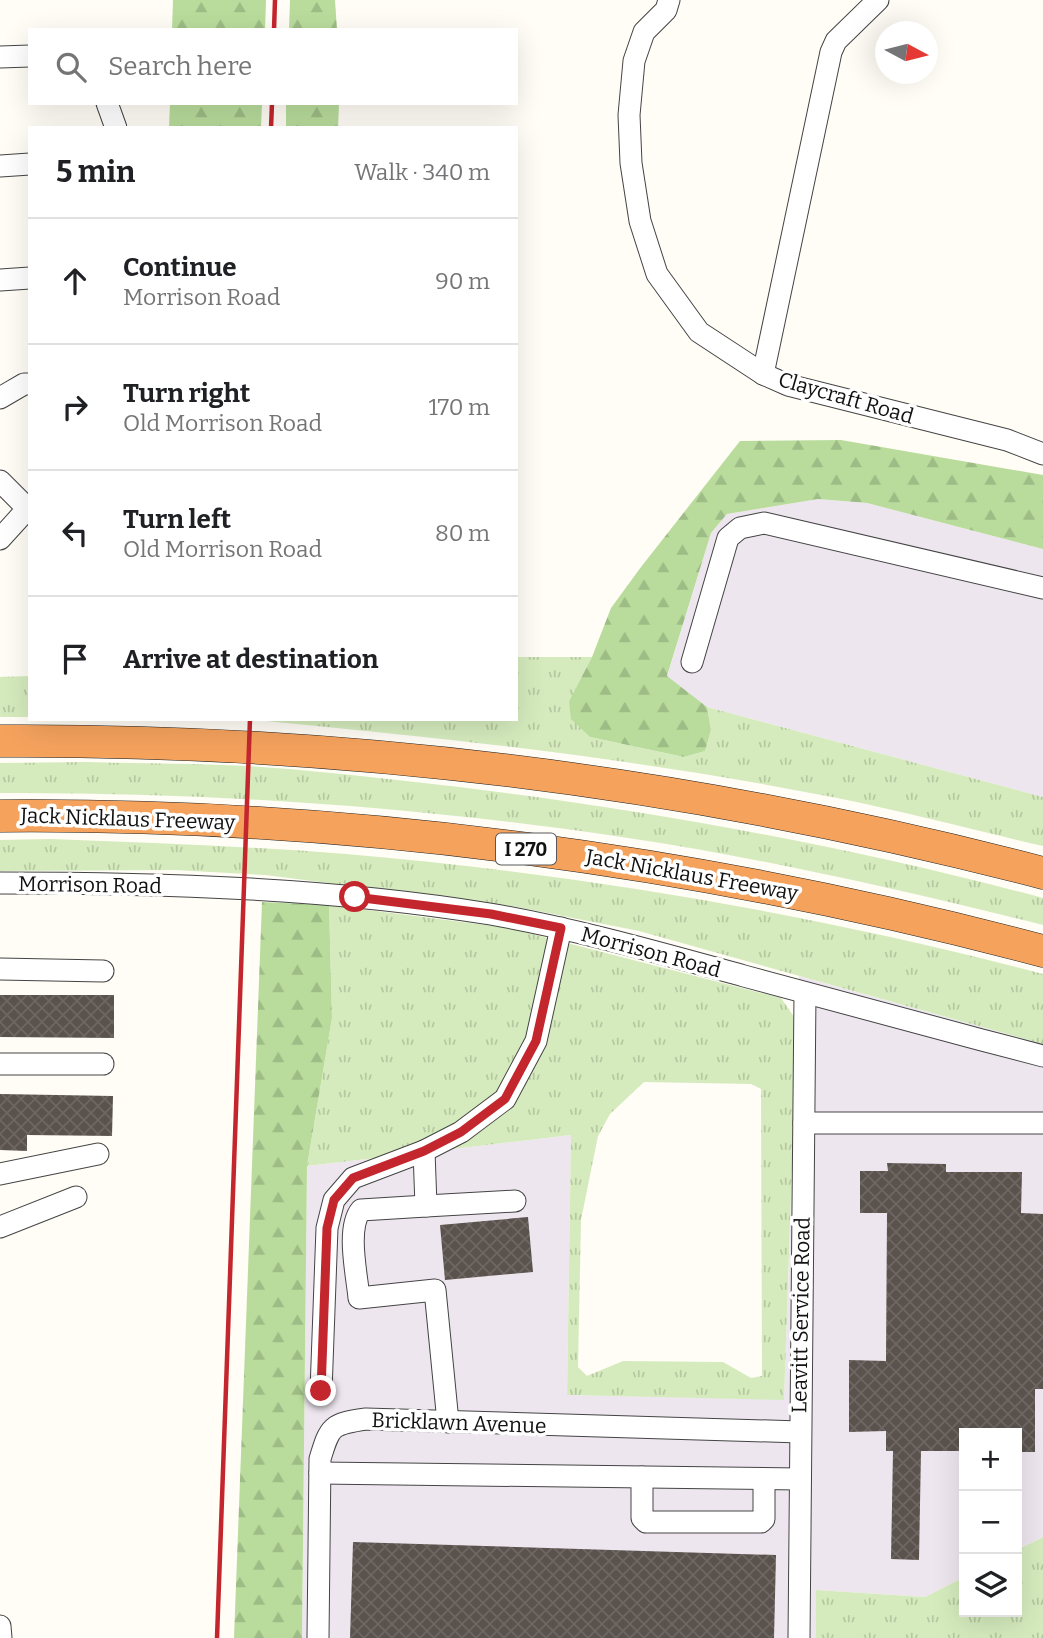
<!DOCTYPE html>
<meta charset="utf-8">
<style>
body{margin:0;font-family:Bitter,serif;background:#f2f2f2;color:#202124}
.controls{position:absolute;right:21px;bottom:21px;display:grid;overflow:hidden;border-radius:0px;box-shadow:0 7px 28px #0002}
.controls button{width:63px;height:63px;display:grid;place-items:center;padding:0;border:0;border-bottom:2px solid #e0e0e0;background:#fff;color:#202124;font:35px sans-serif}
.compass{position:absolute;left:875px;top:21px;width:63px;height:63px;border-radius:50%;background:#fff;box-shadow:0 7px 28px #0002;rotate:97deg}
.stop{position:absolute;width:21px;height:21px;margin:-16px;border:5px solid #c4262e;border-radius:50%;background:#fff}
.stop.end{background:#c4262e;border-color:#fff;box-shadow:0 2px 7px #0008}
.list{margin:0;padding:0;list-style:none}
h2{display:flex;justify-content:space-between;align-items:center;height:91px;margin:0;padding:0 28px;font-size:30px}
h2 small{font-size:23px;font-weight:400;color:#757577}
.list li{display:grid;grid-template-columns:46px 1fr auto;gap:21px;align-items:center;box-sizing:border-box;height:126px;padding:0 28px;border-top:2px solid #e0e0e0}
.list b{display:block;font-size:26px;white-space:nowrap}
.list p{margin:0;font-size:23px;white-space:nowrap;color:#757577}
.list em{font-size:23px;font-style:normal;color:#757577}
.icon{flex:none;width:38px;height:38px;fill:none;stroke:currentColor;stroke-width:2;stroke-linecap:round;stroke-linejoin:round}
.map{position:relative;flex:none;width:1043px;height:1638px;overflow:hidden}
.search{position:absolute;background:#fff;box-shadow:0 7px 28px #0002;left:28px;top:28px;width:490px;height:77px;display:flex;align-items:center;gap:18px;box-sizing:border-box;padding:0 24px;border-radius:0px;color:#757577;font-size:26px}
.panel{position:absolute;background:#fff;box-shadow:0 7px 28px #0002;left:28px;top:126px;width:490px;height:595px;border-radius:0px}
.map>svg:first-child{display:block}
.industrial{fill:#eee6ef}
.grass{fill:url(#grass-tufts);fill-rule:evenodd}
.forest{fill:url(#forest-firs)}
.building{fill:url(#building-cross-hatch)}
.lines{fill:none;stroke-linecap:round;stroke-linejoin:round}
.minor-casing{stroke:#444;stroke-width:23}
.highway-casing{stroke:#222;stroke-width:33}
.minor{stroke:#fff;stroke-width:21}
.highway{stroke:#f5a25d;stroke-width:32}
.rail{stroke:#c4262e;stroke-width:4.5}
.route{stroke:#c4262e;stroke-width:9}
.labels{text-anchor:middle;dominant-baseline:central;stroke-width:7;stroke-linejoin:round;paint-order:stroke}
.shield{fill:#fff;stroke:#585858;stroke-width:2}
.shield-label{font-size:19px;font-weight:bold;fill:#111}
.street-label{font-size:21px;fill:#111;stroke:#fff}
</style>
<div class="map">
<svg width="1043" height="1638" viewBox="0 0 1043 1638">
<defs>
<pattern id="grass-tufts" width="24" height="20" patternUnits="userSpaceOnUse" patternTransform="scale(1.75)"><rect width="24" height="20" fill="#d5ebbd"/><path d="M3 7l-1-3M5 7V3M7 7l1-3M15 17l-1-3M17 17v-4M19 17l1-3" fill="none" stroke="#b6c8a1"/></pattern>
<pattern id="forest-firs" width="22" height="20" patternUnits="userSpaceOnUse" patternTransform="scale(1.75)"><rect width="22" height="20" fill="#b9dc9c"/><path d="M5 1l3.5 6h-7zM16 11l3.5 6h-7z" fill="#9ebc85"/></pattern>
<pattern id="building-cross-hatch" width="8" height="8" patternUnits="userSpaceOnUse" patternTransform="scale(1.75)"><rect width="8" height="8" fill="#5a524d"/><path d="M0 0l8 8M0 8l8-8" fill="none" stroke="#6d6662"/></pattern>
</defs>
<rect width="100%" height="100%" fill="#fffdf5"/>
<!-- industrial -->
<g class="industrial">
<polygon points="818,499 867,503 1043,549 1043,797 707,707 667,677 711,533 727,514"/>
<polygon points="799,976 1043,1044 1043,1537 1017,1550 1017,1433 964,1433 964,1577 925,1597 816,1590 816,1638 302,1638 307,1166 571,1135 567,1395 784,1399"/>
</g>
<!-- grass -->
<g class="grass">
<path d="M516,657H592L569,701L590,737L684,757L705,751L711,730L707,707L1043,797V846C973,830 903,811 832,797C645,760 456,739 266,721V719H516Z"/>
<polygon points="30,676 30,717 0,717 0,677"/>
<path d="M88,762C155,764 223,763 289,769C542,792 797,832 1043,898V925C906,891 768,859 628,838C421,807 210,792 0,793V763Z"/>
<path d="M51,839C149,843 248,846 346,854C581,874 815,914 1043,974V1044L639,931L517,907L265,875L175,870L0,871V840Z"/>
<path d="M329,905L509,928L781,998L797,1021L784,1400L567,1395L571,1135L307,1166L332,1018ZM644,1082L751,1084L761,1089L762,1376L751,1378L723,1362L623,1361L587,1376L578,1367L581,1220L598,1136L610,1114Z"/>
<polygon points="1043,1537 1043,1638 816,1638 816,1590 925,1597 964,1577 964,1612 1017,1612 1017,1550"/>
</g>
<!-- forest -->
<g class="forest">
<polygon points="173,0 266,0 265,30 172,30"/>
<polygon points="290,0 335,0 337,30 289,30"/>
<polygon points="170,103 262,103 261,128 169,128"/>
<polygon points="286,103 339,103 338,128 286,128"/>
<polygon points="841,440 1043,475 1043,549 867,503 818,499 727,514 711,533 667,676 707,707 711,730 705,751 684,757 590,737 571,719 569,701 592,657 611,608 641,567 740,441"/>
<polygon points="262,902 329,905 332,1018 307,1166 302,1638 234,1638"/>
</g>
<!-- building -->
<g class="building">
<polygon points="0,995 114,995 114,1038 0,1037"/>
<polygon points="0,1094 113,1096 112,1136 27,1135 27,1151 0,1150"/>
<polygon points="887,1163 946,1164 946,1172 1022,1172 1021,1213 1043,1214 1043,1389 1035,1389 1035,1452 1017,1452 1017,1433 964,1433 964,1451 921,1451 919,1560 891,1559 893,1451 886,1451 886,1431 849,1432 849,1360 886,1361 887,1213 860,1213 860,1171 888,1171"/>
<polygon points="528,1217 533,1272 445,1280 440,1225"/>
<polygon points="353,1542 776,1555 774,1638 350,1638"/>
</g>
<g class="lines">
<!-- minor casing -->
<g class="minor-casing">
<g id="minor">
<polyline points="669,0 666,10 644,32 634,61 629,115 631,163 640,221 657,274 699,332 763,374 788,385 1007,440 1043,454"/>
<polyline points="0,57 30,56"/>
<polyline points="107,103 116,128"/>
<polyline points="0,166 30,164"/>
<polyline points="0,280 30,278"/>
<polyline points="763,374 831,52 836,41 878,0"/>
<polyline points="0,398 24,384 30,384"/>
<polyline points="0,481 28,509"/>
<polyline points="0,539 30,506"/>
<polyline points="692,662 728,538 740,528 764,523 1043,588"/>
<path d="M0,883C163,883 329,888 490,914C576,929 660,953 744,976C843,1003 943,1030 1043,1056"/>
<polyline points="0,969 103,971"/>
<polyline points="0,1064 103,1064"/>
<polyline points="804,1123 1043,1123"/>
<polyline points="424,1151 426,1206 515,1201"/>
<polyline points="0,1174 98,1154"/>
<path d="M426,1206L361,1210C346,1228 357,1275 359,1298L435,1290L448,1422"/>
<polyline points="0,1227 76,1197"/>
<polyline points="321,1391 327,1228 334,1200 353,1178 424,1151 461,1132 505,1099 536,1041 561,928"/>
<polyline points="320,1473 800,1479"/>
<polyline points="642,1477 642,1518 646,1522 761,1522 764,1519 764,1479"/>
<polyline points="0,1626 1,1638"/>
<path d="M318,1638L320,1459C330,1426 331,1424 366,1419L800,1432"/>
<polyline points="799,1638 805,993"/>
</g>
</g>
<!-- highway casing -->
<g class="highway-casing">
<g id="highway">
<path d="M0,741C352,739 703,784 1043,873"/>
<path d="M0,816C351,813 704,861 1043,951"/>
</g>
</g>
<!-- minor -->
<use href="#minor" class="minor"/>
<!-- highway -->
<use href="#highway" class="highway"/>
<!-- rail -->
<g class="rail">
<polyline points="274,30 275,0"/>
<polyline points="271,128 272,103"/>
<polyline points="217,1638 250,719"/>
</g>
</g>
<g class="lines">
<!-- route -->
<polyline class="route" points="321,1391 327,1228 334,1200 353,1178 424,1151 461,1132 505,1099 536,1041 561,928 491,914 355,897"/>
</g>
<g class="labels">
<!-- shield labels -->
<rect class="shield" x="496" y="833.5" width="60" height="31" rx="5"/>
<g class="shield-label">
<text x="526" y="849">I 270</text>
</g>
<!-- street labels -->
<g class="street-label">
<text transform="translate(846 398) rotate(16)">Claycraft Road</text>
<text transform="translate(128 819) rotate(2)">Jack Nicklaus Freeway</text>
<text transform="translate(692 875) rotate(10)">Jack Nicklaus Freeway</text>
<text transform="translate(90 885) rotate(1)">Morrison Road</text>
<text transform="translate(651 952) rotate(15)">Morrison Road</text>
<text transform="translate(801 1315) rotate(-89)">Leavitt Service Road</text>
<text transform="translate(459 1423) rotate(2)">Bricklawn Avenue</text>
</g>
</g>
</svg>
<div class="controls">
<button>+</button>
<button>−</button>
<button><svg class="icon" aria-label="layers" viewBox="0 0 24 24"><path d="M12 4l9 5-9 5-9-5zM3 14l9 5 9-5"/></svg></button>
</div>
<svg class="compass" viewBox="-18 -18 36 36"><path d="M0-13l5 13h-10z" fill="#e53935"/><path d="M0 13l5-13h-10z" fill="#757577"/></svg>
<div class="stop" style="left:355px;top:897px"></div>
<div class="stop end" style="left:321px;top:1391px"></div>
<div class="search"><svg class="icon" aria-label="search" viewBox="0 0 24 24"><circle cx="10" cy="10" r="6"/><path d="M15 15l6 6"/></svg>Search here</div>
<section class="panel">
<h2>5 min<small>Walk · 340 m</small></h2>
<ul class="list">
<li><svg class="icon" aria-label="ahead" viewBox="0 0 24 24"><path d="M12 20V5M6 11l6-6 6 6"/></svg><div><b>Continue</b><p>Morrison Road</p></div><em>90 m</em></li>
<li><svg class="icon" aria-label="right" viewBox="0 0 24 24"><path d="M7 20v-9h11M14 6l5 5-5 5"/></svg><div><b>Turn right</b><p>Old Morrison Road</p></div><em>170 m</em></li>
<li><svg class="icon" aria-label="left" viewBox="0 0 24 24"><path d="M17 20v-9H6M10 6l-5 5 5 5"/></svg><div><b>Turn left</b><p>Old Morrison Road</p></div><em>80 m</em></li>
<li><svg class="icon" aria-label="arrive" viewBox="0 0 24 24"><path d="M6 21V4h12l-3 4 3 4H6"/></svg><div><b>Arrive at destination</b></div></li>
</ul>
</section>
</div>
